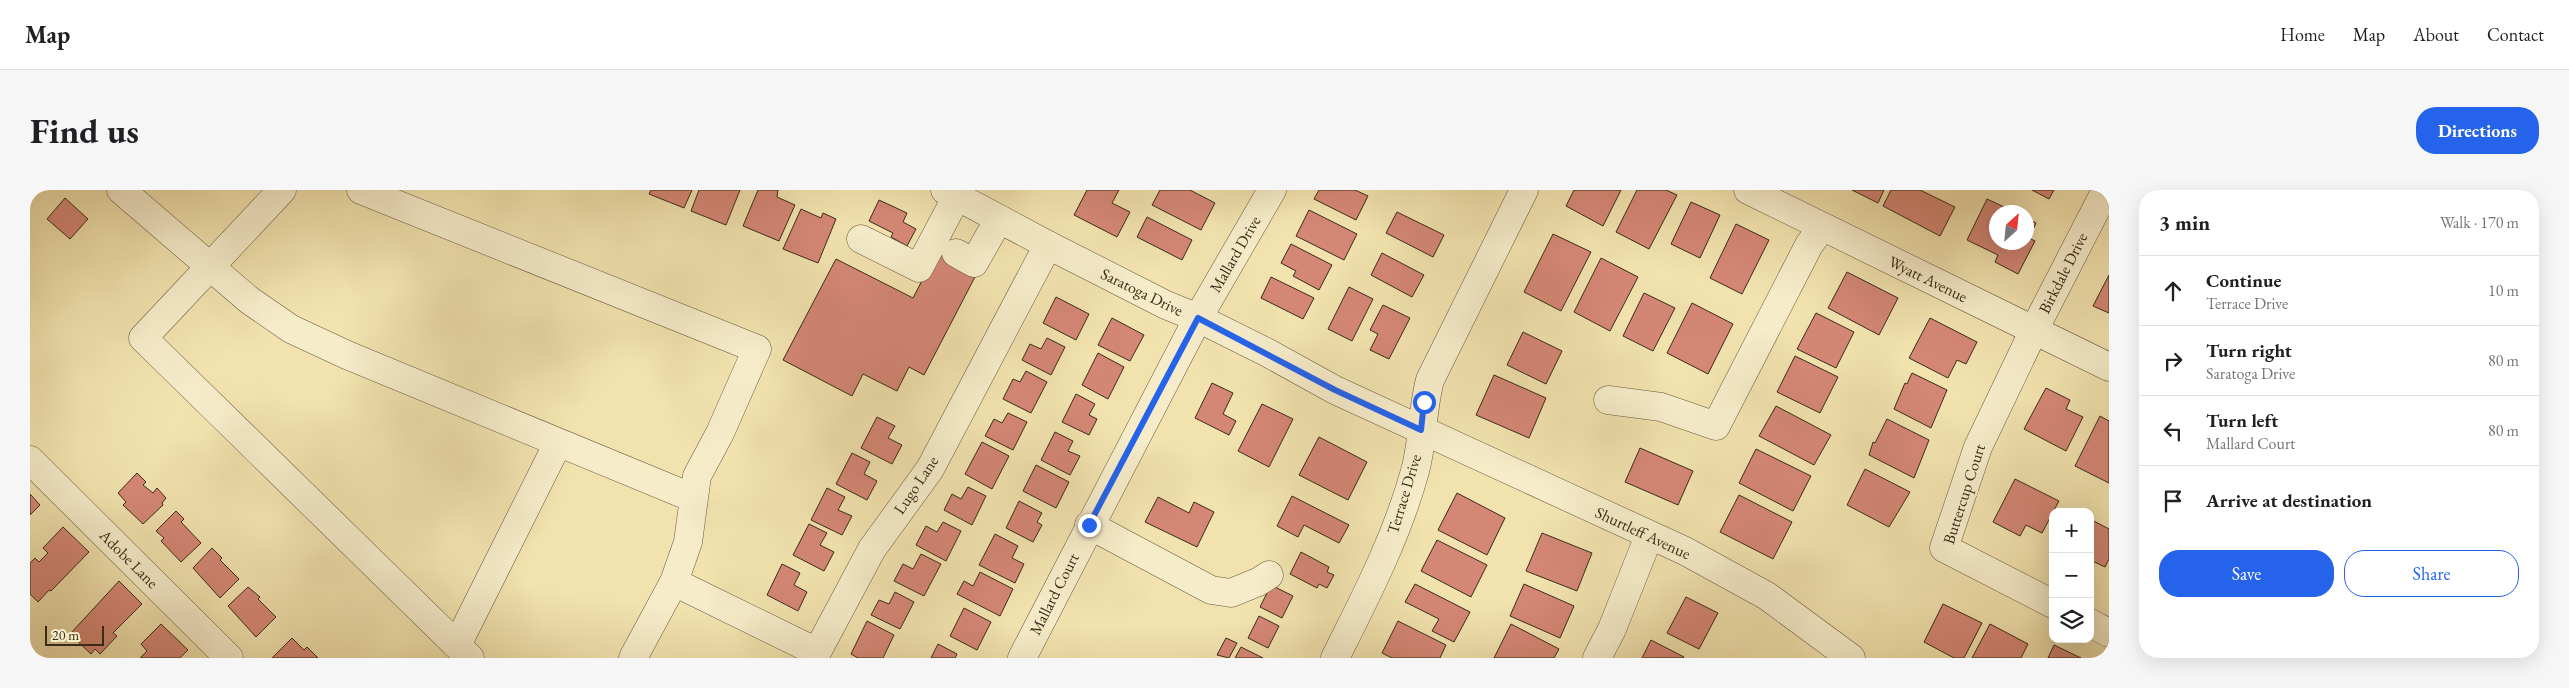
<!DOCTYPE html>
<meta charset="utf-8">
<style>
body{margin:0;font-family:"EB Garamond",serif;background:#f6f6f6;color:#202124}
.controls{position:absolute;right:15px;bottom:15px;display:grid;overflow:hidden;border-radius:10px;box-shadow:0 5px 20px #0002}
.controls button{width:45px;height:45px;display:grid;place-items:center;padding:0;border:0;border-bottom:1px solid #e0e0e0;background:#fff;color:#202124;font:25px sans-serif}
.compass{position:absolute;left:1959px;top:15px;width:45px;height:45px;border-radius:50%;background:#fff;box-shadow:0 5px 20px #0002;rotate:27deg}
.scale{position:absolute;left:15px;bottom:12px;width:59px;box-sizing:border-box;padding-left:5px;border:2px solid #392b18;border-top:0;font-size:14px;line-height:18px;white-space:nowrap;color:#392b18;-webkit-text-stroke:4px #f6ecca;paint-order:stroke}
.stop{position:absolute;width:15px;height:15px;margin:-11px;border:4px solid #2563eb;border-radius:50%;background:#fff}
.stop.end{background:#2563eb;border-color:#fff;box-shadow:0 1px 5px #0008}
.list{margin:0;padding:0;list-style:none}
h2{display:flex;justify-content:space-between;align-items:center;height:65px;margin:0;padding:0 20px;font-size:21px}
h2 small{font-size:16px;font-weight:400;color:#757577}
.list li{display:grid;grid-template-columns:32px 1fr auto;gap:15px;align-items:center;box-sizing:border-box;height:70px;padding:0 20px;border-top:1px solid #e0e0e0}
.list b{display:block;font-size:19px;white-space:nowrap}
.list p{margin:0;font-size:16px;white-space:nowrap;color:#757577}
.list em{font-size:16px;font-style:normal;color:#757577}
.actions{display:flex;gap:10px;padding:15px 20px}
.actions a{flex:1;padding:11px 0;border:1px solid #2563eb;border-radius:20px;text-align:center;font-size:18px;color:#2563eb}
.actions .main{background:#2563eb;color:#fff}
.icon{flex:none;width:28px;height:28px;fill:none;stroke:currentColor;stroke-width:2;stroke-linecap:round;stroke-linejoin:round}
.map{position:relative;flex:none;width:2079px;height:468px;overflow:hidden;border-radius:20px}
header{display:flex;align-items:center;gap:30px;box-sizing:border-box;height:70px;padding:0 25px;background:#fff;border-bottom:1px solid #e0e0e0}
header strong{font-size:24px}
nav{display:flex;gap:28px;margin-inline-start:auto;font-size:18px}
.intro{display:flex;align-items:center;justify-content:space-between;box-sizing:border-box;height:120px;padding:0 30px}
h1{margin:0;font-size:35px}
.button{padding:12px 22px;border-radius:20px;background:#2563eb;color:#fff;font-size:18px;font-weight:700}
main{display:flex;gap:30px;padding:0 30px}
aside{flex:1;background:#fff;border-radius:20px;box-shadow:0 5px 20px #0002}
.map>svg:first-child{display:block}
.building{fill:#d48775;stroke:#392b18}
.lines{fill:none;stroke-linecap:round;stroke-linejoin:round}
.minor-casing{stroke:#67593e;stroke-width:29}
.minor{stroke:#f6ecca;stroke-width:28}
.route{stroke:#2563eb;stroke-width:6}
.labels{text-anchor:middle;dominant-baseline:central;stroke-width:5;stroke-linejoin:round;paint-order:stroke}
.street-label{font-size:16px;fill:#392b18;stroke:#f6ecca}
</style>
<header>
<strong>Map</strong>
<nav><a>Home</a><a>Map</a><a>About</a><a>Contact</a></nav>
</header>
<div class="intro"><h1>Find us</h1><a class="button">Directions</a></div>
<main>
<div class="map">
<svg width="2079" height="468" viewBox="0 0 2079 468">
<rect width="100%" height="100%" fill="#f1e2ae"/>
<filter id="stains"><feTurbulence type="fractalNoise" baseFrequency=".004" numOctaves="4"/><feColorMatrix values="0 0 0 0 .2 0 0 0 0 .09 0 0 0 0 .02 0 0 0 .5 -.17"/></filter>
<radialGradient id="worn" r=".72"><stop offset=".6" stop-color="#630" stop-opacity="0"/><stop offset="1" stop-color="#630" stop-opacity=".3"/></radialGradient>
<!-- building -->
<g class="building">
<polygon points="621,0 662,0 654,18 619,4"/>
<polygon points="669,0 710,0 696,35 661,21"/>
<polygon points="728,0 748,0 747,7 765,15 749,51 713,36"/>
<polygon points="1057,0 1089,0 1082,13 1100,22 1087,47 1044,25"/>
<polygon points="1130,0 1160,0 1185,13 1171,40 1122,15"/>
<polygon points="1289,0 1325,0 1338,6 1326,30 1284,9"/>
<polygon points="1544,0 1591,0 1573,36 1536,16"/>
<polygon points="1607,0 1636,0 1647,5 1619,59 1586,42"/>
<polygon points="1822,0 1854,0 1848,13"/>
<polygon points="1861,0 1890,0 1925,17 1910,46 1853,16"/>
<polygon points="2002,0 2024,0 2019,9"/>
<polygon points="35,8 58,29 40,49 17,29"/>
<polygon points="1957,9 1985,22 1966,22 1966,52 1996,52 1996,28 2006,33 1999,48 2005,51 1988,84 1965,72 1968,65 1937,50"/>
<polygon points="849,10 877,23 873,32 886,39 877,56 861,47 863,43 839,31"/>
<polygon points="1661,12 1690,25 1670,68 1641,54"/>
<polygon points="771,19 791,28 793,23 806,29 788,73 753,59"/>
<polygon points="1279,20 1327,44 1314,70 1266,46"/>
<polygon points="1367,22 1414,45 1403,67 1356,43"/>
<polygon points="1117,27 1162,50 1152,70 1107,47"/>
<polygon points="1706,34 1739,50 1712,104 1680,88"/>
<polygon points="1523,44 1561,62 1531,121 1494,102"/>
<polygon points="913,50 946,85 894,185 879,177 867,201 833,184 822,206 753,170 806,69 883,108"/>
<polygon points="1261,54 1302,75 1289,100 1263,86 1266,81 1251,73"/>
<polygon points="1352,63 1394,85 1382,107 1341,85"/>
<polygon points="1571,68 1608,87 1580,141 1544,122"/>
<polygon points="1817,82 1868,108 1849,145 1798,118"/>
<polygon points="2079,85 2079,123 2063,116"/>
<polygon points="1241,87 1284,108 1273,129 1231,108"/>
<polygon points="1319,97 1343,109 1322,151 1298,139"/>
<polygon points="1614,103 1645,118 1623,161 1593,146"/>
<polygon points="1026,107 1059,124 1046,150 1013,133"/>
<polygon points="1662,113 1703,134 1678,184 1637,163"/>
<polygon points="1353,115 1380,128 1359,169 1340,160 1348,144 1340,140"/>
<polygon points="1786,123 1824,142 1806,178 1767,159"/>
<polygon points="1082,128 1114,145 1100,171 1068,155"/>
<polygon points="1900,128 1947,152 1936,174 1927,170 1918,188 1879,168"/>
<polygon points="1493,142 1532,161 1516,194 1477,175"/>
<polygon points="1017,148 1035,157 1021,185 992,170 1000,154 1011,159"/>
<polygon points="1068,163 1094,177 1078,209 1052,195"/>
<polygon points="1765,166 1808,187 1790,223 1747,202"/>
<polygon points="996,181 1017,192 1001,223 973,209 983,189 990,192"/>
<polygon points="1882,183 1917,200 1901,238 1864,219 1875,193 1877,194"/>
<polygon points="1464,185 1516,208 1499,248 1446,225"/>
<polygon points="1182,193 1203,203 1193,224 1206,231 1199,245 1165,228"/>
<polygon points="2016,198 2040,210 2036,219 2053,227 2036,261 1994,239"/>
<polygon points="1046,204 1065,214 1059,225 1067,229 1059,245 1032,232"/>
<polygon points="1232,214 1263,229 1239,277 1208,261"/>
<polygon points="1746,216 1801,245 1784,275 1729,246"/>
<polygon points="978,223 997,232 983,260 955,246 964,229 972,233"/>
<polygon points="2070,226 2079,231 2079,293 2045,276"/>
<polygon points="847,227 865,236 858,248 872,255 862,274 831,258"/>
<polygon points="1857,229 1899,250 1884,288 1839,265 1843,252 1845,253"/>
<polygon points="1025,242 1043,251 1038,261 1050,266 1040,285 1011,270"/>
<polygon points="1289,247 1337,272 1318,310 1269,285"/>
<polygon points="952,252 979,266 962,299 935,284"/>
<polygon points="1610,258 1663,281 1648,315 1595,292"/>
<polygon points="1726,259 1781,286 1763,321 1709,293"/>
<polygon points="822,263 840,272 834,284 847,291 837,310 806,294"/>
<polygon points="1006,275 1039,292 1026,318 993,301"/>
<polygon points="1835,279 1880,302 1859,337 1817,315"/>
<polygon points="107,283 116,292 113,295 123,303 127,298 136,308 132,313 133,315 113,334 93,315 96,312 88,303"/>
<polygon points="1985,289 2029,311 2012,343 1996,335 1990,346 1963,332"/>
<polygon points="938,297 956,306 942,335 914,320 922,304 931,309"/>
<polygon points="797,298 815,307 808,320 822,326 812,345 781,330"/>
<polygon points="1427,303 1475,328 1457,365 1408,340"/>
<polygon points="0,304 10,315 0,325"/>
<polygon points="1709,305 1762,332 1743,369 1690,342"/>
<polygon points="1262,306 1319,335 1309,353 1274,335 1268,347 1247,336"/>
<polygon points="1128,307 1159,323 1164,312 1184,322 1167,357 1115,332"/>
<polygon points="989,311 1012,323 1007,332 1012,335 1003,352 976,338"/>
<polygon points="146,321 154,329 151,332 171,353 151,372 131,351 134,348 126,341"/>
<polygon points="2060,329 2079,339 2079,369 2075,377 2060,370"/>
<polygon points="913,332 931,341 916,371 886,355 896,336 907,342"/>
<polygon points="779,334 797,343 790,355 804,362 794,381 763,365"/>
<polygon points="33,337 59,362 21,401 19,400 8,412 0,404 0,373 5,368 9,372 18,363 13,358"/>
<polygon points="1512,343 1562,363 1547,401 1496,381"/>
<polygon points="965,344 988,356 982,368 994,374 985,393 949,375"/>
<polygon points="1407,350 1457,375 1441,407 1391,381"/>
<polygon points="182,358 192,368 190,370 209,389 190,408 163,378"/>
<polygon points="1271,362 1299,377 1297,382 1304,385 1297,398 1289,394 1287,398 1260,384"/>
<polygon points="891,364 911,374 894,406 864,391 873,374 883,379"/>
<polygon points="752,374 770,383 764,395 777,402 768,421 737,405"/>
<polygon points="950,382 983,399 970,426 927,404 934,391 943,396"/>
<polygon points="89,391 112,414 83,443 87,446 70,464 65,459 61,464 40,444"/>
<polygon points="1385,394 1440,422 1424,452 1402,441 1409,429 1375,412"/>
<polygon points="1494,394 1544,416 1530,448 1480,426"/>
<polygon points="1241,395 1263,406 1252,428 1230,417"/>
<polygon points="218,397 230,407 228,409 246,427 226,447 198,416"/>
<polygon points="865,402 884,412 870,439 841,425 849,410 859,414"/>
<polygon points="1656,407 1688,423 1669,459 1637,443"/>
<polygon points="1913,414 1952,433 1934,468 1924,468 1894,452"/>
<polygon points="934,418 961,432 947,460 920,446"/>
<polygon points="1229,426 1249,436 1238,458 1218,448"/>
<polygon points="837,431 864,445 853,468 828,468 821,464"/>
<polygon points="1368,431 1416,455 1410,468 1362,468 1352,463"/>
<polygon points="131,434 158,460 150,468 110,468 117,461 111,454"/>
<polygon points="1481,434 1529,459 1524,468 1464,468"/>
<polygon points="1960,434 1998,454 1991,468 1942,468"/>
<polygon points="262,448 274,460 277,457 288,468 242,468"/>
<polygon points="1196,448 1207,453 1199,468 1187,465"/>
<polygon points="1621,450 1654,467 1653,468 1612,468"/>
<polygon points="908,454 927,464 925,468 901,468"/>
<polygon points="2024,455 2051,468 2018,468"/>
<polygon points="1211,457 1233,468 1205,468"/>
</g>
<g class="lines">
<!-- minor casing -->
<g class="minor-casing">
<g id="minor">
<polyline points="91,0 219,110 261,139 317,165 663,308"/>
<polyline points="252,0 113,148 440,468"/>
<polyline points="331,0 727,159 690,243 667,286 658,352 644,392 603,468"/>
<polyline points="915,0 1018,55 1136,115 1168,128 1238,163 1305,200 1655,361 1737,406 1821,468"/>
<polyline points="1718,0 2079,177"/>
<polyline points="831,49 889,78 927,6"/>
<polyline points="926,63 944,73 969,29"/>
<polyline points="1578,210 1631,217 1686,236 1779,55 1792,37"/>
<polyline points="0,270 199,468"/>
<polyline points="1059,335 1181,400 1201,403 1228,392 1239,385"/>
<polyline points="644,392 787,462 842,359 900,279 1018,55"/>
<polyline points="2023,414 1914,358 1948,257 2004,140 2076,0"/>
<polyline points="2060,433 2079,443"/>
<polyline points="427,455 528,253"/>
<polyline points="992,468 1168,128 1242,0"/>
<path d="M1305,468C1335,408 1367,347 1385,281C1393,252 1392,220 1400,190L1494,0"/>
<polyline points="1567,468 1582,439 1619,346"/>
</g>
</g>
<!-- minor -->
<use href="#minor" class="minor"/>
</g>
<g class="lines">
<!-- route -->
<polyline class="route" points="1059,335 1168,128 1305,200 1391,240 1394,212"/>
</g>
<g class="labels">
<!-- street labels -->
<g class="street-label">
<text transform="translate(1205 64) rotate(-60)">Mallard Drive</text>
<text transform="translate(2033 83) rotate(-63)">Birkdale Drive</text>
<text transform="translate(1898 89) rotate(26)">Wyatt Avenue</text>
<text transform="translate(1112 102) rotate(26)">Saratoga Drive</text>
<text transform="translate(886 295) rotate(-56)">Lugo Lane</text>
<text transform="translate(1374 304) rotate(-73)">Terrace Drive</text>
<text transform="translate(1934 304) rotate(-72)">Buttercup Court</text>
<text transform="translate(1613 343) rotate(25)">Shurtleff Avenue</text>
<text transform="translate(99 369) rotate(45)">Adobe Lane</text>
<text transform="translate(1024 404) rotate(-63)">Mallard Court</text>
</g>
</g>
<rect width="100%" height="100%" filter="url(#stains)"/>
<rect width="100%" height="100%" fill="url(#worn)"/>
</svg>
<div class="controls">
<button>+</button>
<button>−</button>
<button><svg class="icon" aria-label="layers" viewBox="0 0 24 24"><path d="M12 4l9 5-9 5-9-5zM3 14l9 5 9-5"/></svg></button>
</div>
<svg class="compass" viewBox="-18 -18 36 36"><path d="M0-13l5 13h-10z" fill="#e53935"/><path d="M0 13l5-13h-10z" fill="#757577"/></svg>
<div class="scale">20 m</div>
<div class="stop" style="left:1394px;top:212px"></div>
<div class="stop end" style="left:1059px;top:335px"></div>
</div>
<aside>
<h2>3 min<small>Walk · 170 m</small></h2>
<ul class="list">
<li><svg class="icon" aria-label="ahead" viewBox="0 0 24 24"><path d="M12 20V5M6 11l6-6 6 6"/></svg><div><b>Continue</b><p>Terrace Drive</p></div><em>10 m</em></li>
<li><svg class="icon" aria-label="right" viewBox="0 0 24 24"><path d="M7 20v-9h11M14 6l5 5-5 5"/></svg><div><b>Turn right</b><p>Saratoga Drive</p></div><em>80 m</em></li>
<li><svg class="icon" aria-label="left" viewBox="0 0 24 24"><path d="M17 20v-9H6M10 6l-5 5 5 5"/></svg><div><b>Turn left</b><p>Mallard Court</p></div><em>80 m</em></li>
<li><svg class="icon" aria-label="arrive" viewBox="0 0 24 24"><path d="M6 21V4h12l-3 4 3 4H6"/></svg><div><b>Arrive at destination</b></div></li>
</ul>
<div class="actions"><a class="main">Save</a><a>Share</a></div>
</aside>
</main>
